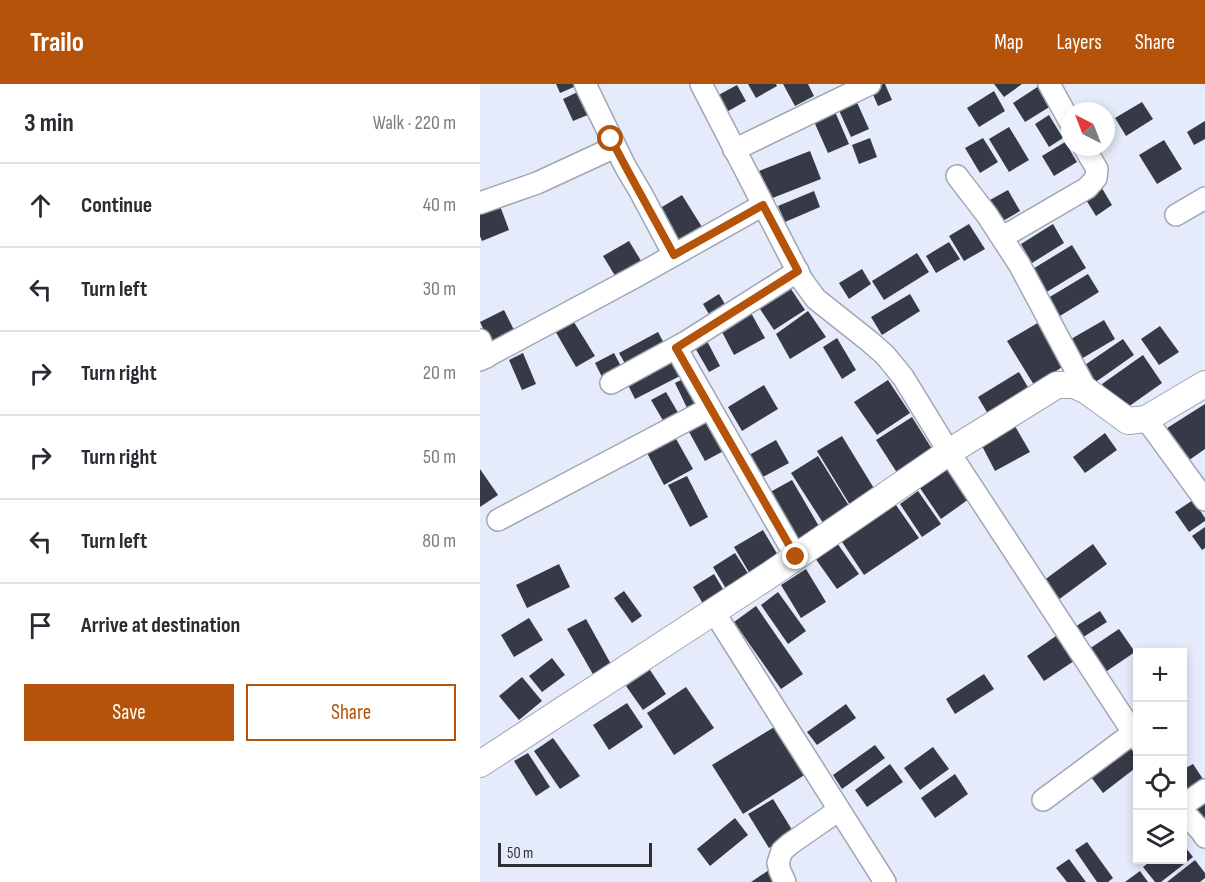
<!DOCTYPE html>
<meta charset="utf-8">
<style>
body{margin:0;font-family:"Sofia Sans Condensed",sans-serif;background:#f2f2f3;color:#2b2b33}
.controls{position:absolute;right:18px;bottom:18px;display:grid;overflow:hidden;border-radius:0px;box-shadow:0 3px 9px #0003}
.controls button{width:54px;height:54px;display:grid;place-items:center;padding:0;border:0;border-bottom:2px solid #e1e1e2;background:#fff;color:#2b2b33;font:30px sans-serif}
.compass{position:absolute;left:581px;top:18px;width:54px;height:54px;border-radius:50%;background:#fff;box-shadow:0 3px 9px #0003;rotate:318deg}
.scale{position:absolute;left:18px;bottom:15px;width:154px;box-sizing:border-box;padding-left:6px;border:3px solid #2d2f35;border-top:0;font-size:16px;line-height:21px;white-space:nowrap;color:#2d2f35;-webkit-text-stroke:4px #e5ebfb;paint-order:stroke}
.stop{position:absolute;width:18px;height:18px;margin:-14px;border:4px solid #b45309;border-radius:50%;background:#fff}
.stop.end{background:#b45309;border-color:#fff;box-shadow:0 2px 6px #0008}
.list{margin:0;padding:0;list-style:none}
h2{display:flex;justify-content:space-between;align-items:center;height:78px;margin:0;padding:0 24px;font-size:26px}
h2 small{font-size:20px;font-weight:400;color:#7c7c81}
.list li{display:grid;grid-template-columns:39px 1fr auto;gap:18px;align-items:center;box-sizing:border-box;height:84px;padding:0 24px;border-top:2px solid #e1e1e2}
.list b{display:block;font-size:22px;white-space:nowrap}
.list em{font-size:20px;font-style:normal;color:#7c7c81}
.actions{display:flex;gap:12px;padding:18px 24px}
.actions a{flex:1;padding:14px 0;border:2px solid #b45309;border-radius:0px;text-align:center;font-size:21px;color:#b45309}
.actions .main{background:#b45309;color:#fff}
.icon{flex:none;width:33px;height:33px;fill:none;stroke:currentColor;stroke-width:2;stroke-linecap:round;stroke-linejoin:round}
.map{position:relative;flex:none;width:725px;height:798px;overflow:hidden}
header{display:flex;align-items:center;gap:36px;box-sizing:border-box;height:84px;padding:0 30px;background:#b45309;color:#fff}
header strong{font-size:28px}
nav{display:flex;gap:33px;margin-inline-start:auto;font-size:21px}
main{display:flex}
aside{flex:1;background:#fff}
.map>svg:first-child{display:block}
.building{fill:#363a47}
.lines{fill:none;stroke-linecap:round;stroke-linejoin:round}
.minor-casing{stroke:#a1a6b5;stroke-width:24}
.tertiary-casing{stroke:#a1a6b5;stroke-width:28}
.minor{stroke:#fff;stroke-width:21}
.tertiary{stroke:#fff;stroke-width:26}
.route{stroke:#b45309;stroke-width:8}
</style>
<header>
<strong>Trailo</strong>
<nav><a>Map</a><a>Layers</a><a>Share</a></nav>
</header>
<main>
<aside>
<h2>3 min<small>Walk · 220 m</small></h2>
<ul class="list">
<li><svg class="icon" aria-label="ahead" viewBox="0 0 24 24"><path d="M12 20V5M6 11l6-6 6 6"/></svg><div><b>Continue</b></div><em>40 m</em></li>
<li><svg class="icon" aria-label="left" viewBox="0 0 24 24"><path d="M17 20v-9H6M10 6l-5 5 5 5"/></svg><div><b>Turn left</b></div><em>30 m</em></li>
<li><svg class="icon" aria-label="right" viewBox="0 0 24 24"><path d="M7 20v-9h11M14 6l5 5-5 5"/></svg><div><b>Turn right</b></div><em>20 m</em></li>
<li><svg class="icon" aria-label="right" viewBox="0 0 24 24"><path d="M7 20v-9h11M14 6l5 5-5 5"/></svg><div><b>Turn right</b></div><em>50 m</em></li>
<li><svg class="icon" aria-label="left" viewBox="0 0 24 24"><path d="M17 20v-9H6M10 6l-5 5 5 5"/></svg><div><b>Turn left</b></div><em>80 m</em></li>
<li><svg class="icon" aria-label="arrive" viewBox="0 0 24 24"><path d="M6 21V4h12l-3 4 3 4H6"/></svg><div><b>Arrive at destination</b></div></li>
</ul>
<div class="actions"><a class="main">Save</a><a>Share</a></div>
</aside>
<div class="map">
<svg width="725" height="798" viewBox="0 0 725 798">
<rect width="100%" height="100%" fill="#e5ebfb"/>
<!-- building -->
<g class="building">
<polygon points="76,0 101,0 80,9"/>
<polygon points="268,0 296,0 297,2 276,14"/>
<polygon points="303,0 328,0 334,12 315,22"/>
<polygon points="403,0 405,0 412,16 398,22 391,6"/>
<polygon points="514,0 542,0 524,13"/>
<polygon points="257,1 266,17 243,30 233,14"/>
<polygon points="559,2 571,22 545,38 533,19"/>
<polygon points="104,5 115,28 93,37 83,15"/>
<polygon points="514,7 525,27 499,43 487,24"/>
<polygon points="375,14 389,45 371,53 357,22"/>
<polygon points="662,18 673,35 646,52 635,34"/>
<polygon points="353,23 369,60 348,69 332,33"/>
<polygon points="569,31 583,54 569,63 555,40"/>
<polygon points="725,37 725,55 714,61 707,48"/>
<polygon points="529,43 549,76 529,88 509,55"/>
<polygon points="390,54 397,73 379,80 372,61"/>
<polygon points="503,54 518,78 500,89 485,64"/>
<polygon points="684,56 702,85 677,100 659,71"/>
<polygon points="585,58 597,78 574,92 562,72"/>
<polygon points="330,67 341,95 290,115 279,87"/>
<polygon points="620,101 632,121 616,132 603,111"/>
<polygon points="528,106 540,127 523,137 510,116"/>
<polygon points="334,107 340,123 305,138 298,122"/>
<polygon points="202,111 222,143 198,158 177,126"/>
<polygon points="19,119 29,146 2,157 0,152 0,127"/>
<polygon points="489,140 505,165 484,177 469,152"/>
<polygon points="573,140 584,159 552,179 541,160"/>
<polygon points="149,157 163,180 137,195 123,172"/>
<polygon points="469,158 480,175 456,189 446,172"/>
<polygon points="592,161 606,184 565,209 551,186"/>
<polygon points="437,169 449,188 404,216 392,197"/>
<polygon points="382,185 391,200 369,215 359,199"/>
<polygon points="608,190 619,208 575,235 563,217"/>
<polygon points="309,202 325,226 294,246 278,222"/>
<polygon points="239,210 249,227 233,237 223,220"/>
<polygon points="430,210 440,227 402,251 391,233"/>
<polygon points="24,226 38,254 13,266 0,238"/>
<polygon points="328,227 346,253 310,275 296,250"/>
<polygon points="271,229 285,254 254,271 241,246"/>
<polygon points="92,235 115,272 96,283 74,245"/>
<polygon points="624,236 635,255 596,278 584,259"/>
<polygon points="561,237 587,280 554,301 527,257"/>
<polygon points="680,242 699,268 679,281 661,255"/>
<polygon points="178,248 186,263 147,283 139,269"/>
<polygon points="357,254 376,286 362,295 343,263"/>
<polygon points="226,255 240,282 229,288 214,262"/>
<polygon points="643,255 654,271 610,302 599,285"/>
<polygon points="43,269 56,300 42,306 29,276"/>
<polygon points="134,269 143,286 123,295 115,279"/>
<polygon points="663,271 682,299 641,328 622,300"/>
<polygon points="190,273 200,292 155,315 145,295"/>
<polygon points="539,288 549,305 508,330 498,313"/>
<polygon points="209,292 223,321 209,328 195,299"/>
<polygon points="408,296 430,329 397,351 374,318"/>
<polygon points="284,301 298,325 262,347 248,323"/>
<polygon points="186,308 200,332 185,340 171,316"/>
<polygon points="725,320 725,365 705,379 684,346"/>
<polygon points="231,332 249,364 225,377 208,346"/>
<polygon points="432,333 457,373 421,395 396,356"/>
<polygon points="535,342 550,368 515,387 501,360"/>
<polygon points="625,349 637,366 605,389 593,373"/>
<polygon points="362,352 395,406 370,421 337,367"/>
<polygon points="195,353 213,385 184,401 167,369"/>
<polygon points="296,356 309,379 281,394 269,371"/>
<polygon points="338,372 371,425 345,442 311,389"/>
<polygon points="468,384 489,415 461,435 440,404"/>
<polygon points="0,385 18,411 0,423"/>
<polygon points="207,392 228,433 210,443 188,401"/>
<polygon points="312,396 340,444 311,461 283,412"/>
<polygon points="438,407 461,440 442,453 420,420"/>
<polygon points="713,416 725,434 725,437 709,448 695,428"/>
<polygon points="416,421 439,454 384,491 362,458"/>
<polygon points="725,443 725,464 722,466 712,452"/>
<polygon points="283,446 299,473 270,490 254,463"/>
<polygon points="357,459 379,490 357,505 335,474"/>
<polygon points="613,460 627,480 574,519 559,500"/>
<polygon points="255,469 271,494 248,508 233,483"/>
<polygon points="79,480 90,503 47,524 36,501"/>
<polygon points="326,485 346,518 321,534 301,501"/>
<polygon points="234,490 246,510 225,523 213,503"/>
<polygon points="144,507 162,532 152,539 134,514"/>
<polygon points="298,508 326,547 308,560 281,521"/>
<polygon points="276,522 323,590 301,605 254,538"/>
<polygon points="620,527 627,538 597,557 590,546"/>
<polygon points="49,534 63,556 34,573 21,551"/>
<polygon points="106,535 132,582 114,592 87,545"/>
<polygon points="639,545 655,568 624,589 609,565"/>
<polygon points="576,552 594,577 564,597 547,572"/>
<polygon points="72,574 85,591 62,608 49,592"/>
<polygon points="170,586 186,610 163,626 146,602"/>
<polygon points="504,590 514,605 475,630 466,615"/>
<polygon points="42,593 62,617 39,636 19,612"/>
<polygon points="206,603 234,644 194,671 167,629"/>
<polygon points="147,619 163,643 129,666 113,641"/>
<polygon points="366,620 376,634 337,661 327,648"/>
<polygon points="296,642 326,690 263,730 232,681"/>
<polygon points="73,654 100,692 80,705 54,667"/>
<polygon points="395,661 405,674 362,705 353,691"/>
<polygon points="453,663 469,685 440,706 424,684"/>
<polygon points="649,663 658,673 658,682 623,709 611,693"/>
<polygon points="48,669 70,703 56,712 34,677"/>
<polygon points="410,680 423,698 387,723 375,706"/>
<polygon points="713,680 725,698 702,714 702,686"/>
<polygon points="475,690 488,710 455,734 441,714"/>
<polygon points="725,708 725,745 707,721"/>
<polygon points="293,715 314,749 289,764 268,730"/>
<polygon points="255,734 268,751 230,782 217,765"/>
<polygon points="607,758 633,794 628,798 617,798 595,766"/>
<polygon points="702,759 713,773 681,798 675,798 663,783 672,776 702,776"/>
<polygon points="589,775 606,798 587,798 576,784"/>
<polygon points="715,776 725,789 725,794 720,798 687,798"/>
<polygon points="292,784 301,798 271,798"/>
<polygon points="660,787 668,798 645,798"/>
</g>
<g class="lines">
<!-- minor casing -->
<g class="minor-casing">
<g id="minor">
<polyline points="105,0 145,82 161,109 194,171"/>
<polyline points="221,0 322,196 336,215 389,257 405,271 423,293 469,368 658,656"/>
<polyline points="569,0 590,38"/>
<polyline points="254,66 390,0"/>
<polyline points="477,92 507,131 539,180 607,307"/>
<polyline points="0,119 57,99 135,63"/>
<polyline points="696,131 725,114"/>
<polyline points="523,153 607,104 616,94 617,85 604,63"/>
<polyline points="0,256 7,273"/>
<polyline points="196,264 316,473"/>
<polyline points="0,276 155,193 283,121"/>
<polyline points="131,299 206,258 318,187"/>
<polyline points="666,335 725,416"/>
<polyline points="18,436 230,324"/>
<polyline points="234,528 405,798"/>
<polyline points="563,716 653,649"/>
<polyline points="702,722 725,706"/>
<polyline points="702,726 721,747 725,753"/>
<polyline points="305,798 300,787 298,779 302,767 310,760 359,726"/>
</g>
</g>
<!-- tertiary casing -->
<g class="tertiary-casing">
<polyline id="tertiary" points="0,680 288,492 469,368 577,301 594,301 607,307 648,337 666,335 725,300"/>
</g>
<!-- minor -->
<use href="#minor" class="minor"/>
<!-- tertiary -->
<use href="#tertiary" class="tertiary"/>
</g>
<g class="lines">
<!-- route -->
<path class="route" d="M131,55C151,94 173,132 194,171L283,121L318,187L196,264L316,473"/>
</g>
</svg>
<div class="controls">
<button>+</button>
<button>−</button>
<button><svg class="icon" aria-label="locate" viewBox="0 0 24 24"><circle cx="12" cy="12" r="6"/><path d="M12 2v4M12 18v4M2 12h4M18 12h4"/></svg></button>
<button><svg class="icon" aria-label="layers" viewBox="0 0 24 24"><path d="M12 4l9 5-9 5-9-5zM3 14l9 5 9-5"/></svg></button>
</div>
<svg class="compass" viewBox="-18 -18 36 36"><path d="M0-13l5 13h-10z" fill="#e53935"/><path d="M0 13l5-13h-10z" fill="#7c7c81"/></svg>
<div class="scale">50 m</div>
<div class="stop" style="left:131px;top:55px"></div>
<div class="stop end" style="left:316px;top:473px"></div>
</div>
</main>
